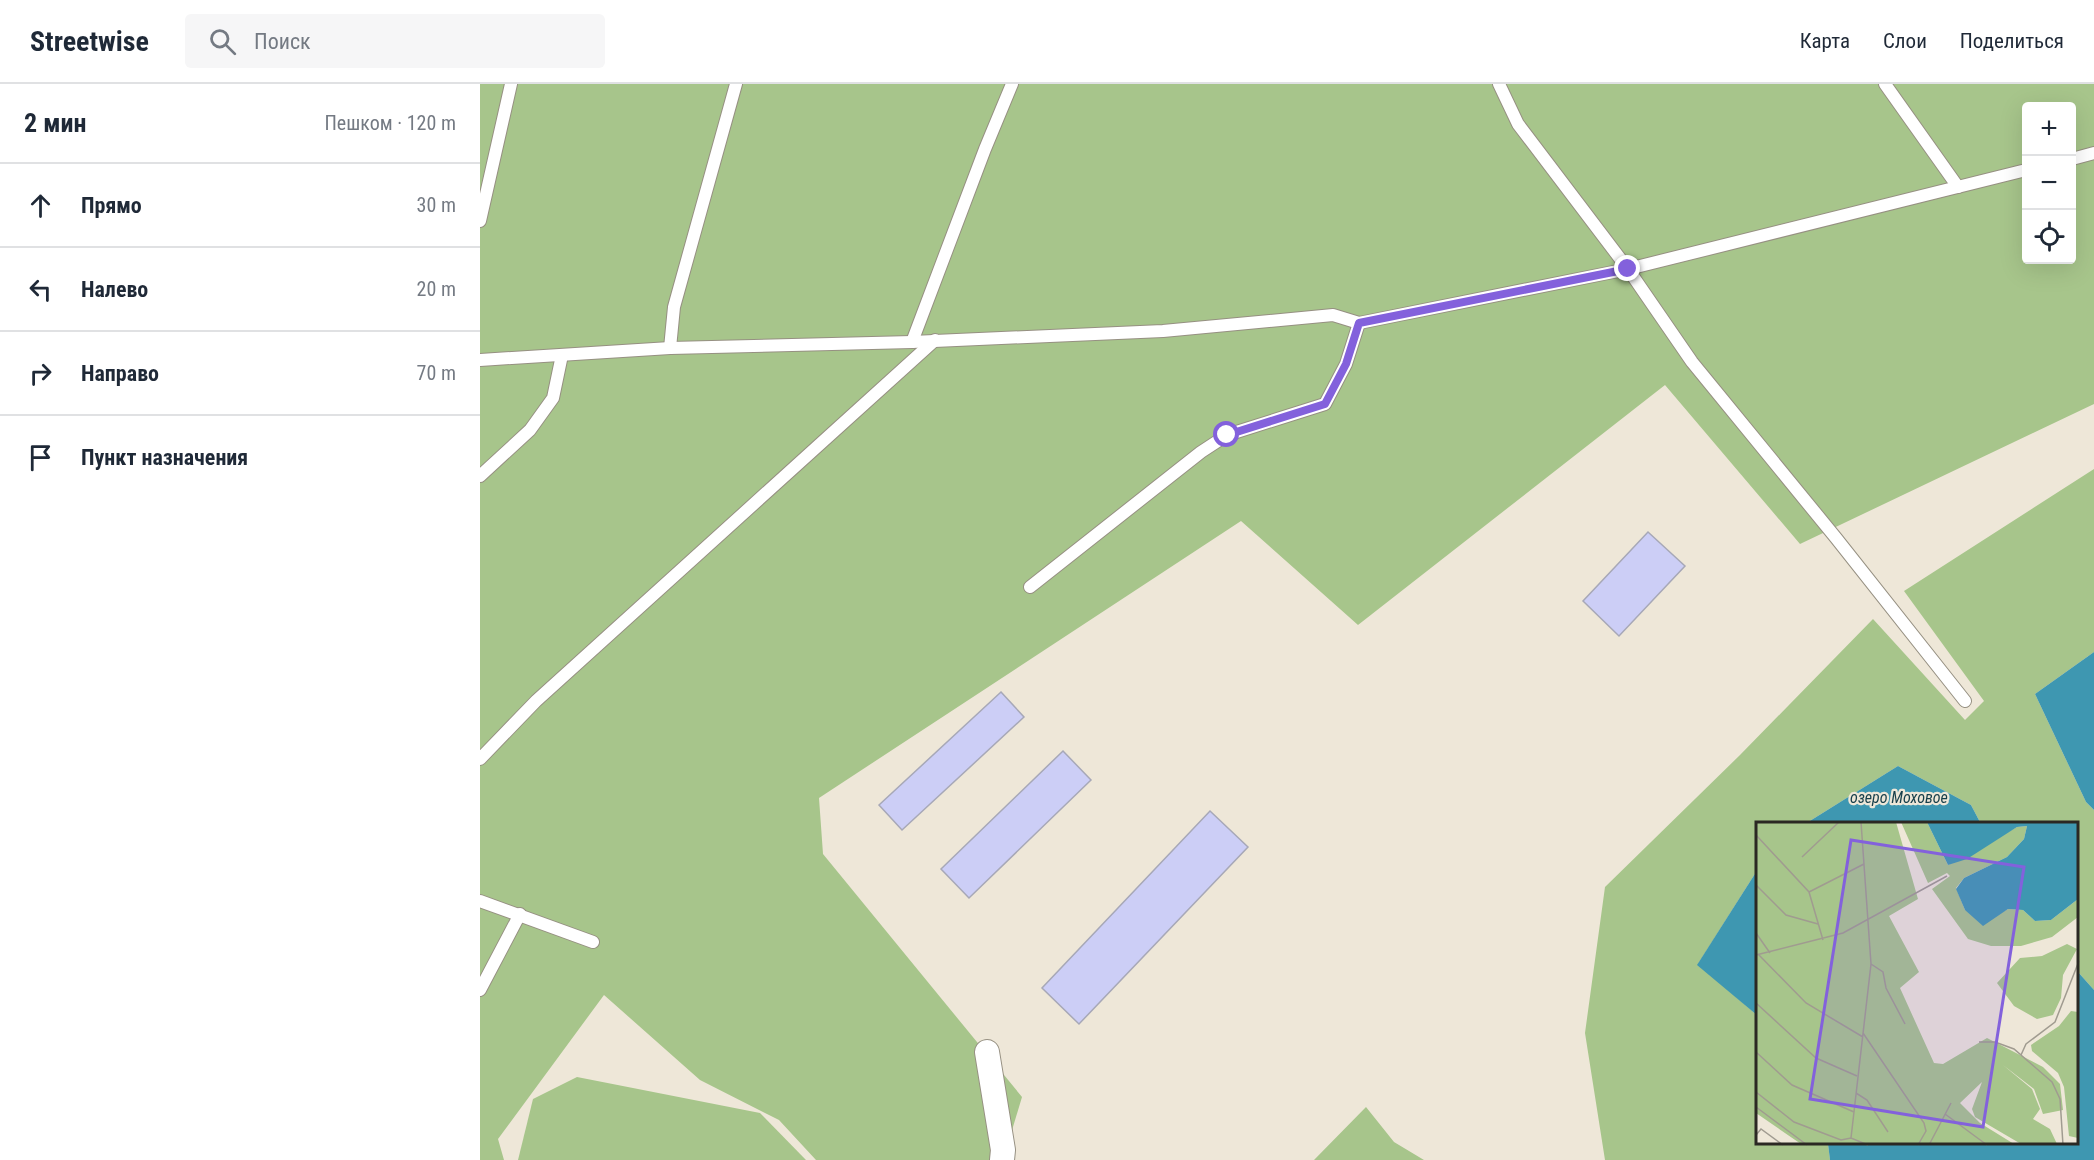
<!DOCTYPE html>
<html lang="ru">
<meta charset="utf-8">
<style>
body{margin:0;font-family:"Roboto Condensed",sans-serif;background:#f6f6f7;color:#1f2937}
.controls{position:absolute;right:18px;top:18px;display:grid;overflow:hidden;border-radius:6px;box-shadow:0 6px 24px #0002}
.controls button{width:54px;height:54px;display:grid;place-items:center;padding:0;border:0;border-bottom:2px solid #e0e1e3;background:#fff;color:#1f2937;font:30px sans-serif}
.stop{position:absolute;width:18px;height:18px;margin:-14px;border:4px solid #8361dc;border-radius:50%;background:#fff}
.stop.end{background:#8361dc;border-color:#fff;box-shadow:0 2px 6px #0008}
.list{margin:0;padding:0;list-style:none}
h2{display:flex;justify-content:space-between;align-items:center;height:78px;margin:0;padding:0 24px;font-size:26px}
h2 small{font-size:20px;font-weight:400;color:#747a83}
.list li{display:grid;grid-template-columns:39px 1fr auto;gap:18px;align-items:center;box-sizing:border-box;height:84px;padding:0 24px;border-top:2px solid #e0e1e3}
.list b{display:block;font-size:22px;white-space:nowrap}
.list em{font-size:20px;font-style:normal;color:#747a83}
.icon{flex:none;width:33px;height:33px;fill:none;stroke:currentColor;stroke-width:2;stroke-linecap:round;stroke-linejoin:round}
.map{position:relative;flex:none;width:1614px;height:1076px;overflow:hidden}
header{display:flex;align-items:center;gap:36px;box-sizing:border-box;height:84px;padding:0 30px;background:#fff;border-bottom:2px solid #e0e1e3}
header strong{font-size:28px}
nav{display:flex;gap:33px;margin-inline-start:auto;font-size:21px}
.search{width:420px;height:54px;background:#f6f6f7;display:flex;align-items:center;gap:15px;box-sizing:border-box;padding:0 21px;border-radius:6px;color:#747a83;font-size:22px}
main{display:flex}
aside{flex:1;background:#fff}
.map>svg:first-child{display:block}
.green{fill:#a7c58b;fill-rule:evenodd}
.water{fill:#3e97b1}
.building{fill:#cccef6;stroke:#a7a8b7;stroke-width:1.5}
.lines{fill:none;stroke-linecap:round;stroke-linejoin:round}
.service-casing{stroke:#969082;stroke-width:14}
.minor-casing{stroke:#969082;stroke-width:26}
.service{stroke:#fff;stroke-width:12}
.minor{stroke:#fff;stroke-width:24}
.route{stroke:#8361dc;stroke-width:8}
.labels{text-anchor:middle;dominant-baseline:central;stroke-width:4.5;stroke-linejoin:round;paint-order:stroke}
.water-label{font-size:16px;font-style:italic;fill:#163e4a;stroke:#eee7d8}
.inset-road{fill:none;stroke:#a09b90;stroke-width:1.5}
.view{fill:#8361dc;fill-opacity:0.15;stroke:#8361dc;stroke-width:3}
.inset-edge{fill:none;stroke:#2b2823;stroke-width:3}
</style>
<header>
<strong>Streetwise</strong>
<div class="search"><svg class="icon" aria-label="search" viewBox="0 0 24 24"><circle cx="10" cy="10" r="6"/><path d="M15 15l6 6"/></svg>Поиск</div>
<nav><a>Карта</a><a>Слои</a><a>Поделиться</a></nav>
</header>
<main>
<aside>
<h2>2 мин<small>Пешком · 120 m</small></h2>
<ul class="list">
<li><svg class="icon" aria-label="ahead" viewBox="0 0 24 24"><path d="M12 20V5M6 11l6-6 6 6"/></svg><div><b>Прямо</b></div><em>30 m</em></li>
<li><svg class="icon" aria-label="left" viewBox="0 0 24 24"><path d="M17 20v-9H6M10 6l-5 5 5 5"/></svg><div><b>Налево</b></div><em>20 m</em></li>
<li><svg class="icon" aria-label="right" viewBox="0 0 24 24"><path d="M7 20v-9h11M14 6l5 5-5 5"/></svg><div><b>Направо</b></div><em>70 m</em></li>
<li><svg class="icon" aria-label="arrive" viewBox="0 0 24 24"><path d="M6 21V4h12l-3 4 3 4H6"/></svg><div><b>Пункт назначения</b></div></li>
</ul>
</aside>
<div class="map">
<svg width="1614" height="1076" viewBox="0 0 1614 1076">
<rect width="100%" height="100%" fill="#eee7d8"/>
<!-- green -->
<g class="green">
<path d="M0,0H1614V320L1320,460L1185,301L878,541L761,437L339,714L343,770L542,1013L523,1076H336L299,1036L220,996L124,911L18,1055L24,1076H0ZM1546,22H1592V176H1546Z"/>
<polygon points="1614,385 1614,568 1555,610 1606,718 1614,726 1614,906 1598,888 1598,740 1501,740 1491,721 1418,682 1325,740 1278,740 1278,785 1218,880 1278,932 1278,1060 1348,1060 1350,1076 1125,1076 1105,949 1125,803 1260,671 1393,535 1485,636 1504,617 1424,507"/>
<polygon points="97,993 280,1029 326,1076 38,1076 53,1015"/>
<polygon points="886,1023 914,1058 944,1076 834,1076"/>
</g>
<!-- water -->
<g class="water">
<polygon points="1614,568 1614,726 1606,718 1555,610"/>
<polygon points="1418,682 1491,721 1501,740 1325,740"/>
<polygon points="1278,785 1278,932 1217,881"/>
<polygon points="1598,888 1614,906 1614,1076 1350,1076 1348,1060 1598,1060"/>
</g>
<!-- building -->
<g class="building">
<polygon points="1168,448 1205,482 1139,552 1103,517"/>
<polygon points="521,608 544,633 422,746 399,721"/>
<polygon points="583,667 611,696 489,814 461,785"/>
<polygon points="730,727 768,763 599,940 562,904"/>
</g>
<g class="lines">
<!-- service casing -->
<g class="service-casing">
<g id="service">
<polyline points="1019,0 1038,40 1148,185 1212,278 1356,454 1485,617"/>
<polyline points="1405,0 1478,103"/>
<polyline points="1592,75 1614,69"/>
<polyline points="0,137 31,0"/>
<polyline points="432,258 505,65 532,0"/>
<polyline points="190,264 194,223 256,0"/>
<polyline points="0,276 190,264 432,258 683,247 853,231 879,239 1148,185 1546,86"/>
<polyline points="0,392 50,346 73,314 82,271"/>
<polyline points="550,503 721,368 747,351 845,320 866,280 879,239"/>
<polyline points="0,675 56,617 455,256"/>
<polyline points="0,817 113,858"/>
<polyline points="0,906 40,830"/>
</g>
</g>
<!-- minor casing -->
<g class="minor-casing">
<polyline id="minor" points="507,968 523,1066 522,1076"/>
</g>
<!-- service -->
<use href="#service" class="service"/>
<!-- minor -->
<use href="#minor" class="minor"/>
</g>
<g class="lines">
<!-- route -->
<polyline class="route" points="747,351 845,320 866,280 879,239 1148,185"/>
</g>
<g class="labels">
<!-- water labels -->
<g class="water-label">
<text x="1419" y="713">озеро Моховое</text>
</g>
</g>
<!-- overview -->
<g transform="translate(1276 738)">
<rect width="322" height="322" fill="#eee7d8"/>
<path d="M0,0H140L162,77L133,94L163,150L144,166L178,241L187,242L231,216L287,245L304,262L307,288L287,292L278,267L247,243L276,267L284,287L277,297L294,307L301,322H265L219,295L216,287L226,260L204,281L224,301L258,322H45L0,291ZM145,0H171L192,43L261,5L271,4L268,17L251,35L208,56L200,66L209,88L239,94L252,87L267,88L279,99L295,98L322,77V95L296,115L265,124H235L212,117L176,67L194,54L191,51L172,61ZM311,122L321,127L307,153L305,176L297,193L281,197L258,184L241,161L264,136L286,134ZM315,189L322,190V316L313,314L308,265L302,251L276,229L275,223L303,204Z" fill="#a7c58b"/>
<path d="M171,0H322V77L295,98L279,99L267,88L252,87L227,104L209,88L200,67L208,56L251,35L268,17L271,4L261,5L211,37L192,43Z" fill="#3e97b1"/>
<path class="inset-road" d="M0,13L53,70L67,118M46,35L83,0M0,63L30,93L62,102M53,70L108,42M0,111L14,131M2,132L50,181L107,215M0,133L87,111L191,54M115,142L127,150L130,166L149,202M0,181L60,236L101,254M107,211L168,301L170,309L162,323M223,220H239L258,227L296,260L304,277L307,323M0,230L36,263L98,290M265,233L270,222L299,200L323,139M0,270L38,300L85,318L95,316L112,323M100,271L111,278L132,310M0,285L51,323M189,292L231,323M0,313L5,307L27,323M95,316L115,142L105,0M173,323L195,281"/>
<path class="view" d="M95,18L268,45L227,305L54,277Z"/>
<rect width="322" height="322" class="inset-edge"/>
</g>
</svg>
<div class="controls">
<button>+</button>
<button>−</button>
<button><svg class="icon" aria-label="locate" viewBox="0 0 24 24"><circle cx="12" cy="12" r="6"/><path d="M12 2v4M12 18v4M2 12h4M18 12h4"/></svg></button>
</div>
<div class="stop" style="left:747px;top:351px"></div>
<div class="stop end" style="left:1148px;top:185px"></div>
</div>
</main>
